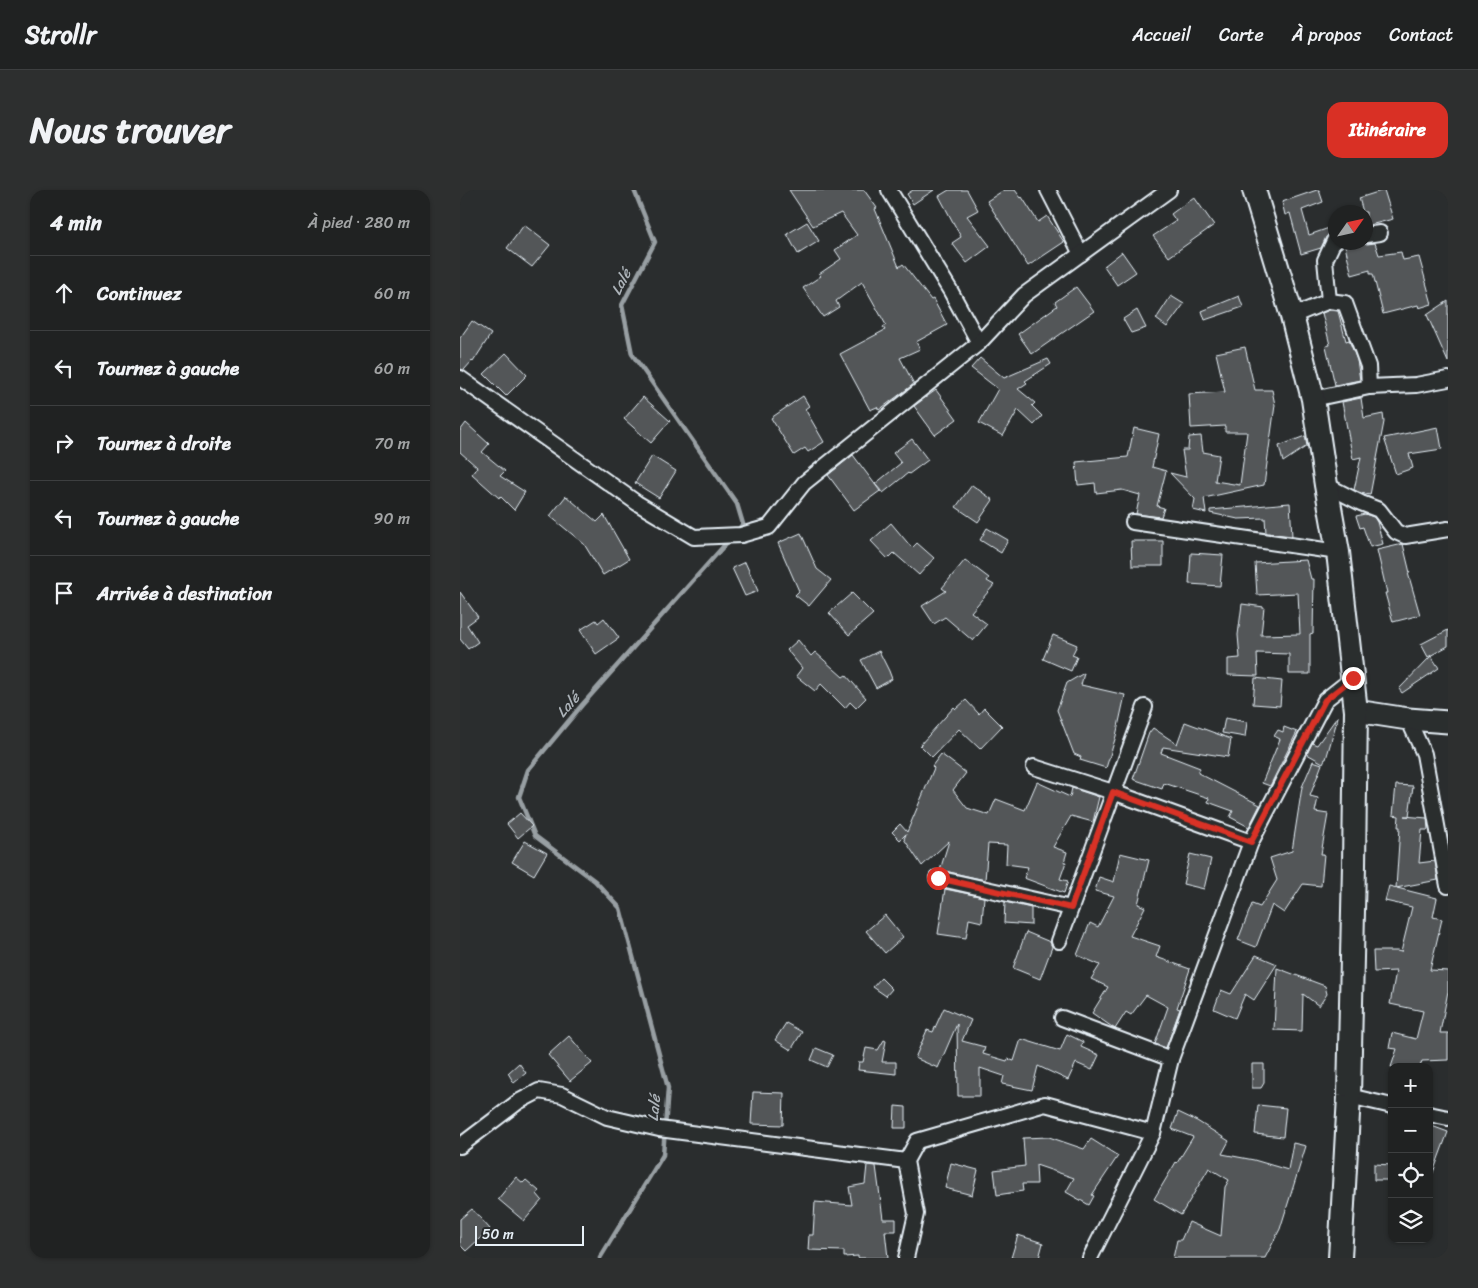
<!DOCTYPE html>
<html lang="fr">
<meta charset="utf-8">
<style>
body{margin:0;font-family:Sriracha,sans-serif;background:#2d2f2f;color:#f1f3f6}
.controls{position:absolute;right:15px;bottom:15px;display:grid;overflow:hidden;border-radius:10px;box-shadow:0 1px 4px #0004}
.controls button{width:45px;height:45px;display:grid;place-items:center;padding:0;border:0;border-bottom:1px solid #3d3f40;background:#202222;color:#f1f3f6;font:25px sans-serif}
.compass{position:absolute;left:868px;top:15px;width:45px;height:45px;border-radius:50%;background:#202222;box-shadow:0 1px 4px #0004;rotate:56deg}
.scale{position:absolute;left:15px;bottom:12px;width:109px;box-sizing:border-box;padding-left:5px;border:2px solid #e8f1f8;border-top:0;font-size:14px;line-height:18px;white-space:nowrap;color:#e8f1f8;-webkit-text-stroke:4px #2a2d2e;paint-order:stroke}
.stop{position:absolute;width:15px;height:15px;margin:-11px;border:4px solid #d93025;border-radius:50%;background:#fff}
.stop.end{background:#d93025;border-color:#fff;box-shadow:0 1px 5px #0008}
.list{margin:0;padding:0;list-style:none}
h2{display:flex;justify-content:space-between;align-items:center;height:65px;margin:0;padding:0 20px;font-size:21px}
h2 small{font-size:16px;font-weight:400;color:#a2a4a5}
.list li{display:grid;grid-template-columns:32px 1fr auto;gap:15px;align-items:center;box-sizing:border-box;height:75px;padding:0 20px;border-top:1px solid #3d3f40}
.list b{display:block;font-size:19px;white-space:nowrap}
.list em{font-size:16px;font-style:normal;color:#a2a4a5}
.icon{flex:none;width:28px;height:28px;fill:none;stroke:currentColor;stroke-width:2;stroke-linecap:round;stroke-linejoin:round}
.map{position:relative;flex:none;width:988px;height:1068px;overflow:hidden;border-radius:15px}
header{display:flex;align-items:center;gap:30px;box-sizing:border-box;height:70px;padding:0 25px;background:#202222;border-bottom:1px solid #3d3f40}
header strong{font-size:24px}
nav{display:flex;gap:28px;margin-inline-start:auto;font-size:18px}
.intro{display:flex;align-items:center;justify-content:space-between;box-sizing:border-box;height:120px;padding:0 30px}
h1{margin:0;font-size:35px}
.button{padding:12px 22px;border-radius:15px;background:#d93025;color:#fff;font-size:18px;font-weight:700}
main{display:flex;gap:30px;padding:0 30px}
aside{flex:1;background:#202222;border-radius:15px;box-shadow:0 1px 4px #0004}
.map>svg:first-child{display:block}
.lines{fill:none;stroke-linecap:round;stroke-linejoin:round}
.stream{stroke:#989fa3;stroke-width:4.5}
.building{fill:#535759;stroke:#e8f1f8}
.minor-casing{stroke:#e8f1f8;stroke-width:18}
.primary-casing{stroke:#e8f1f8;stroke-width:25}
.trunk-casing{stroke:#e8f1f8;stroke-width:26}
.minor{stroke:#2a2d2e;stroke-width:14}
.primary{stroke:#2a2d2e;stroke-width:21}
.trunk{stroke:#2a2d2e;stroke-width:22}
.route{stroke:#d93025;stroke-width:6}
.labels{text-anchor:middle;dominant-baseline:central;stroke-width:4;stroke-linejoin:round;paint-order:stroke}
.water-label{font-size:15px;font-style:italic;fill:#acb3b9;stroke:#2a2d2e}
</style>
<header>
<strong>Strollr</strong>
<nav><a>Accueil</a><a>Carte</a><a>À propos</a><a>Contact</a></nav>
</header>
<div class="intro"><h1>Nous trouver</h1><a class="button">Itinéraire</a></div>
<main>
<aside>
<h2>4 min<small>À pied · 280 m</small></h2>
<ul class="list">
<li><svg class="icon" aria-label="ahead" viewBox="0 0 24 24"><path d="M12 20V5M6 11l6-6 6 6"/></svg><div><b>Continuez</b></div><em>60 m</em></li>
<li><svg class="icon" aria-label="left" viewBox="0 0 24 24"><path d="M17 20v-9H6M10 6l-5 5 5 5"/></svg><div><b>Tournez à gauche</b></div><em>60 m</em></li>
<li><svg class="icon" aria-label="right" viewBox="0 0 24 24"><path d="M7 20v-9h11M14 6l5 5-5 5"/></svg><div><b>Tournez à droite</b></div><em>70 m</em></li>
<li><svg class="icon" aria-label="left" viewBox="0 0 24 24"><path d="M17 20v-9H6M10 6l-5 5 5 5"/></svg><div><b>Tournez à gauche</b></div><em>90 m</em></li>
<li><svg class="icon" aria-label="arrive" viewBox="0 0 24 24"><path d="M6 21V4h12l-3 4 3 4H6"/></svg><div><b>Arrivée à destination</b></div></li>
</ul>
</aside>
<div class="map">
<svg width="988" height="1068" viewBox="0 0 988 1068">
<rect width="100%" height="100%" fill="#2a2d2e"/>
<filter id="ink" filterUnits="userSpaceOnUse"><feTurbulence type="fractalNoise" baseFrequency=".02" numOctaves="2"/><feDisplacementMap in="SourceGraphic" scale="10" xChannelSelector="R" yChannelSelector="G"/><feConvolveMatrix kernelMatrix="1 2 1 2 8 2 1 2 1" color-interpolation-filters="sRGB"/></filter>
<g filter="url(#ink)">
<g class="lines">
<!-- stream -->
<g class="stream">
<polyline points="174,0 195,52 162,115 172,164 277,314 283,334 276,342"/>
<polyline points="140,1068 203,965 208,898 160,718 135,691 75,646 59,607 68,580 122,515 270,349"/>
</g>
</g>
<!-- building -->
<g class="building">
<polygon points="329,0 404,0 417,18 415,19 439,77 443,74 471,110 473,109 487,135 456,152 460,159 440,168 454,194 419,220 417,217 410,220 380,164 425,140 423,137 426,135 402,92 376,111 379,117 363,127 343,98 361,86 359,84 381,69 375,60 397,45 381,23 353,36"/>
<polygon points="453,0 474,0 453,14 447,4"/>
<polygon points="489,0 507,0 518,20 507,26 530,56 507,73 492,53 501,47 479,6"/>
<polygon points="544,0 555,0 561,8 562,7 578,32 587,26 604,52 568,76 527,11"/>
<polygon points="857,0 859,0 863,12 842,20 849,45 872,37 874,42 870,43 866,47 861,58 841,64 830,23 825,25 822,12"/>
<polygon points="924,0 933,29 906,36 906,22 903,22 899,8"/>
<polygon points="734,7 754,35 709,67 693,46 716,31 711,24"/>
<polygon points="347,32 359,51 338,64 327,44"/>
<polygon points="64,35 90,55 72,77 47,58"/>
<polygon points="900,52 907,54 915,53 919,65 941,62 943,70 959,67 972,114 959,118 958,115 923,124 913,84 910,84 910,80 892,85 885,56"/>
<polygon points="662,62 676,82 657,95 644,76"/>
<polygon points="616,97 634,121 572,164 558,144 597,116 595,112"/>
<polygon points="711,106 724,114 707,137 696,129"/>
<polygon points="779,106 783,117 745,130 742,121"/>
<polygon points="988,111 988,172 967,125"/>
<polygon points="677,120 686,138 671,143 663,129"/>
<polygon points="870,120 878,121 886,151 889,150 897,170 900,190 875,195 866,156 870,155 862,123"/>
<polygon points="12,131 31,144 13,172 12,171 4,180 0,179 0,148"/>
<polygon points="785,157 795,200 812,200 815,215 804,295 744,308 746,323 733,320 735,309 710,283 726,287 722,260 728,260 729,247 741,246 743,262 759,265 755,291 780,295 787,242 765,242 765,236 731,238 729,204 765,202 756,163"/>
<polygon points="46,163 67,185 46,206 24,184"/>
<polygon points="520,168 544,188 588,169 591,174 565,191 567,193 558,199 575,213 572,216 582,226 574,235 558,220 543,246 519,233 538,199 511,178"/>
<polygon points="476,200 497,229 475,245 454,216"/>
<polygon points="343,206 349,216 345,219 364,252 348,262 345,258 334,265 311,228"/>
<polygon points="183,207 210,231 191,253 164,229"/>
<polygon points="901,208 904,228 923,224 924,232 910,305 901,303 894,300 901,267 893,269 882,212"/>
<polygon points="6,233 29,254 22,262 45,281 40,286 65,302 54,320 40,306 39,308 12,284 17,277 0,262 0,241"/>
<polygon points="978,237 982,259 949,264 953,278 936,284 924,248"/>
<polygon points="674,238 699,244 692,277 706,281 697,316 704,318 701,327 676,324 680,305 662,300 636,303 635,293 618,295 616,272 668,267"/>
<polygon points="845,246 847,256 823,272 819,256"/>
<polygon points="452,249 468,270 449,284 448,283 423,303 415,294 441,273 433,263"/>
<polygon points="393,265 420,301 394,320 368,285"/>
<polygon points="192,266 216,281 199,308 175,293"/>
<polygon points="512,295 533,310 518,332 496,317"/>
<polygon points="106,306 137,332 144,325 169,369 143,385 124,354 90,326"/>
<polygon points="830,313 832,346 806,343 805,328 778,329 750,323 750,320"/>
<polygon points="905,324 914,327 917,332 923,354 910,357 903,337 900,338 896,326"/>
<polygon points="431,333 452,358 457,353 474,368 459,385 434,363 428,369 411,351"/>
<polygon points="527,338 548,350 541,363 520,350"/>
<polygon points="341,343 357,379 371,390 349,416 335,405 339,401 318,353"/>
<polygon points="671,351 703,351 703,376 672,376"/>
<polygon points="943,354 950,383 948,383 960,425 933,432 925,403 927,403 917,360"/>
<polygon points="731,363 763,365 760,396 729,394"/>
<polygon points="505,370 529,388 527,391 534,395 511,422 527,434 513,451 485,427 474,434 462,416 486,401 482,398"/>
<polygon points="846,370 851,389 854,389 853,443 850,444 850,484 829,484 829,464 797,463 798,486 768,485 768,469 780,468 778,445 782,414 804,417 801,445 840,444 838,403 797,405 795,373"/>
<polygon points="285,372 298,401 285,406 272,378"/>
<polygon points="0,402 18,427 7,435 18,452 8,459 0,449"/>
<polygon points="392,403 413,424 389,445 369,423"/>
<polygon points="144,428 159,448 136,464 120,440 136,430 138,433"/>
<polygon points="988,440 988,456 968,467 961,454"/>
<polygon points="593,445 617,455 612,465 617,467 611,481 583,469"/>
<polygon points="338,450 351,466 355,462 383,487 386,485 406,508 396,518 390,512 385,518 361,494 355,501 336,486 342,478 327,460"/>
<polygon points="419,461 429,481 432,489 416,498 401,470"/>
<polygon points="971,466 979,478 942,503 939,499"/>
<polygon points="624,483 621,495 665,505 656,546 646,578 620,570 621,567 614,564 597,520 607,493"/>
<polygon points="795,488 822,491 820,516 793,514"/>
<polygon points="506,510 519,524 524,518 542,536 520,559 499,539 472,567 460,555 494,517 496,519"/>
<polygon points="877,527 878,527 866,569 865,569 863,573 847,564 852,553 857,555"/>
<polygon points="765,528 787,532 785,547 762,543"/>
<polygon points="725,532 771,549 768,567 703,557 701,563 740,578 738,583 800,615 789,637 770,627 773,621 748,612 749,608 704,593 702,599 673,589 689,543 693,538 717,554"/>
<polygon points="824,537 837,542 810,596 802,593 820,549 814,546 818,540 823,542"/>
<polygon points="481,564 506,583 493,600 507,618 529,625 536,609 565,620 577,592 610,607 612,598 639,607 633,632 611,626 593,657 607,662 604,672 606,672 600,689 608,691 604,703 564,688 568,677 546,674 547,655 528,654 525,690 480,680 489,651 462,676 444,649 446,644 440,650 432,642 440,634 447,642 474,578 472,576"/>
<polygon points="853,571 862,574 850,606 858,608 855,622 868,624 861,664 864,664 861,696 843,694 824,723 812,715 796,757 778,750 792,714 800,717 817,690 810,668 832,661 842,597"/>
<polygon points="936,595 953,596 949,626 944,626 967,628 968,640 962,640 959,673 975,671 978,690 936,698 940,637 938,637 939,626 933,625"/>
<polygon points="60,623 72,636 58,648 47,634"/>
<polygon points="65,651 87,663 74,685 52,672"/>
<polygon points="660,663 689,670 678,714 685,717 670,746 700,756 696,767 730,779 717,818 720,819 706,858 695,854 708,817 686,805 671,825 666,822 655,839 632,823 648,797 631,789 640,775 617,765 630,733 638,737 654,706 635,701 639,687 654,692"/>
<polygon points="730,664 751,669 744,699 723,694"/>
<polygon points="929,696 977,708 973,727 982,729 970,780 988,781 988,801 980,843 988,843 988,870 962,871 960,877 931,877 937,859 929,858 932,843 956,849 963,821 930,814 936,781 914,782 913,761 937,761 941,762 952,717 925,711"/>
<polygon points="485,699 524,707 522,732 509,729 506,748 478,744"/>
<polygon points="545,712 571,718 571,735 544,733"/>
<polygon points="425,725 443,747 425,763 406,741"/>
<polygon points="566,742 590,752 592,757 580,789 553,778"/>
<polygon points="796,765 817,774 794,810 785,804 775,828 754,819 761,800 771,804"/>
<polygon points="817,778 865,796 867,804 859,816 843,804 842,841 814,840"/>
<polygon points="421,788 432,799 426,806 413,797"/>
<polygon points="484,818 511,830 502,851 525,857 523,864 547,871 548,869 554,871 561,849 600,861 607,844 623,852 621,857 639,865 632,880 616,873 608,890 578,876 572,900 542,894 544,886 520,878 520,906 498,906 497,834 478,878 455,868 467,840 473,842"/>
<polygon points="326,833 342,842 331,860 315,850"/>
<polygon points="109,846 132,873 110,891 88,865"/>
<polygon points="424,850 426,851 422,872 436,872 436,884 398,880 399,872 403,872 406,858 418,860"/>
<polygon points="356,858 373,865 367,877 351,870"/>
<polygon points="59,873 66,883 54,893 48,883"/>
<polygon points="792,874 804,874 804,893 801,898 792,898"/>
<polygon points="293,902 324,903 323,935 291,934"/>
<polygon points="798,915 826,918 823,947 795,944"/>
<polygon points="435,916 446,917 446,938 434,938"/>
<polygon points="718,922 737,931 769,951 762,964 794,970 828,980 833,953 846,956 820,1039 805,1068 713,1068 717,1050 721,1050 729,1032 761,1046 765,997 769,990 749,978 721,1025 694,1009 716,972 717,973 733,947 712,939"/>
<polygon points="969,935 988,942 971,988 969,988"/>
<polygon points="589,947 624,959 631,949 658,966 632,1005 634,1006 629,1015 606,1002 614,988 576,975 577,994 562,994 563,1001 537,1005 534,980 565,976 563,948"/>
<polygon points="491,973 518,980 512,1005 485,998"/>
<polygon points="914,974 932,975 932,990 914,990"/>
<polygon points="407,975 416,976 423,1029 436,1029 436,1041 425,1041 428,1068 398,1068 398,1066 384,1067 384,1061 348,1060 349,1045 353,1045 355,1012 392,1015 389,997 405,994"/>
<polygon points="56,987 63,993 66,990 79,1001 77,1004 82,1010 64,1031 38,1009"/>
<polygon points="12,1019 30,1039 6,1061 0,1055 0,1029"/>
<polygon points="558,1045 583,1053 579,1068 551,1068"/>
</g>
<g class="lines">
<!-- minor casing -->
<g class="minor-casing">
<g id="minor">
<polyline points="429,0 490,100 519,153"/>
<polyline points="588,0 621,64"/>
<polyline points="906,45 920,43"/>
<polyline points="869,111 865,70 874,51 876,51"/>
<polyline points="832,126 869,111 885,113 908,176 909,197"/>
<polyline points="0,188 177,313 234,347 281,345 309,337 344,293 519,153 564,105 709,0"/>
<polyline points="853,209 909,197 956,195 988,189"/>
<polyline points="866,295 901,313 919,320 936,342 945,346 988,339"/>
<polyline points="673,332 878,362"/>
<polyline points="948,529 964,564 988,696"/>
<polyline points="574,577 653,602 791,652"/>
<polyline points="477,688 611,718"/>
<polyline points="599,751 685,517"/>
<polyline points="602,828 711,869"/>
<polyline points="889,906 932,916"/>
<polyline points="969,924 988,928"/>
<polyline points="0,956 58,912 79,901 102,905 147,927 199,939 446,971"/>
<polyline points="446,1068 456,1024 446,971 457,951 585,914 693,943"/>
<polyline points="630,1068 693,943 711,869 791,652 865,510 893,488"/>
</g>
</g>
<!-- primary casing -->
<g class="primary-casing">
<polyline id="primary" points="896,521 948,529 988,532"/>
</g>
<!-- trunk casing -->
<g class="trunk-casing">
<polyline id="trunk" points="794,0 832,126 853,209 866,295 878,362 896,521 894,675 889,906 880,1068"/>
</g>
<!-- minor -->
<use href="#minor" class="minor"/>
<!-- primary -->
<use href="#primary" class="primary"/>
<!-- trunk -->
<use href="#trunk" class="trunk"/>
</g>
</g>
<g class="lines" filter="url(#ink)">
<!-- route -->
<polyline class="route" points="478,688 611,718 653,602 791,652 865,510 893,488"/>
</g>
<g class="labels">
<!-- water labels -->
<g class="water-label">
<text transform="translate(161 92) rotate(-63)">Lalé</text>
<text transform="translate(108 515) rotate(-49)">Lalé</text>
<text transform="translate(194 918) rotate(-85)">Lalé</text>
</g>
</g>
</svg>
<div class="controls">
<button>+</button>
<button>−</button>
<button><svg class="icon" aria-label="locate" viewBox="0 0 24 24"><circle cx="12" cy="12" r="6"/><path d="M12 2v4M12 18v4M2 12h4M18 12h4"/></svg></button>
<button><svg class="icon" aria-label="layers" viewBox="0 0 24 24"><path d="M12 4l9 5-9 5-9-5zM3 14l9 5 9-5"/></svg></button>
</div>
<svg class="compass" viewBox="-18 -18 36 36"><path d="M0-13l5 13h-10z" fill="#e53935"/><path d="M0 13l5-13h-10z" fill="#a2a4a5"/></svg>
<div class="scale">50 m</div>
<div class="stop" style="left:478px;top:688px"></div>
<div class="stop end" style="left:893px;top:488px"></div>
</div>
</main>
